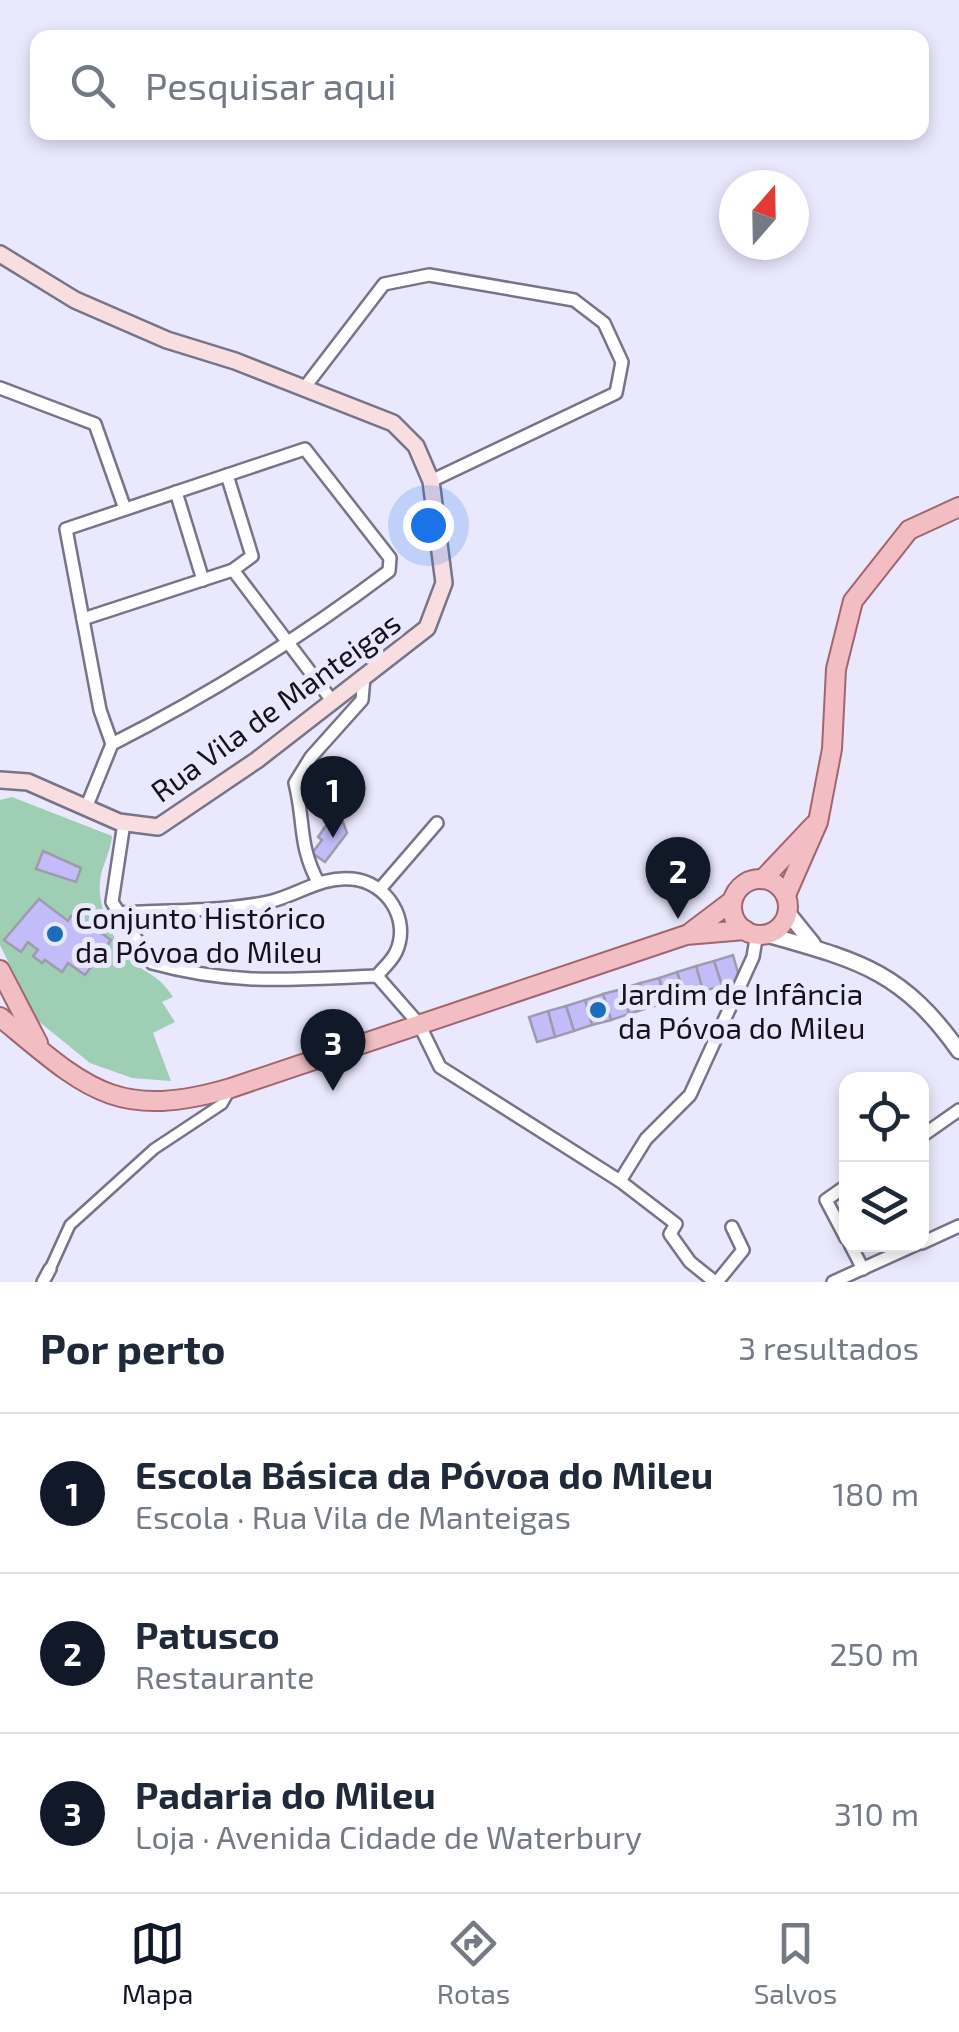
<!DOCTYPE html>
<html lang="pt">
<meta charset="utf-8">
<style>
body{margin:0;font-family:"Exo 2",sans-serif;background:#f6f6f7;color:#1f2937}
.controls{position:absolute;right:30px;bottom:30px;display:grid;overflow:hidden;border-radius:20px;box-shadow:0 5px 15px #0003}
.controls button{width:90px;height:90px;display:grid;place-items:center;padding:0;border:0;border-bottom:2px solid #e0e1e3;background:#fff;color:#1f2937;font:50px sans-serif}
.compass{position:absolute;left:719px;top:170px;width:90px;height:90px;border-radius:50%;background:#fff;box-shadow:0 5px 15px #0003;rotate:20deg}
.you{position:absolute;left:428px;top:525px;width:35px;height:35px;margin:-25px;border:8px solid #fff;border-radius:50%;background:#1a73e8;box-shadow:0 0 0 15px #1a73e833}
.badge{display:grid;place-items:center;width:65px;height:65px;border-radius:50%;background:#111827;color:#fff;font-size:32px;font-weight:700}
.pin{position:absolute;translate:-50% -82px;filter:drop-shadow(0 2px 5px #0008)}
.pin::after{content:'';position:absolute;top:52px;width:35px;height:30px;background:inherit;clip-path:polygon(0 0,100% 0,50% 100%)}
.list{margin:0;padding:0;list-style:none}
h2{display:flex;justify-content:space-between;align-items:center;height:130px;margin:0;padding:0 40px;font-size:42px}
h2 small{font-size:32px;font-weight:400;color:#747a83}
.list li{display:grid;grid-template-columns:65px 1fr auto;gap:30px;align-items:center;box-sizing:border-box;height:160px;padding:0 40px;border-top:2px solid #e0e1e3}
.list b{display:block;font-size:38px;white-space:nowrap}
.list p{margin:0;font-size:32px;white-space:nowrap;color:#747a83}
.list em{font-size:32px;font-style:normal;color:#747a83}
.icon{flex:none;width:55px;height:55px;fill:none;stroke:currentColor;stroke-width:2;stroke-linecap:round;stroke-linejoin:round}
.map{position:relative;flex:none;width:959px;height:1282px;overflow:hidden}
.search{position:absolute;background:#fff;box-shadow:0 5px 15px #0003;left:30px;right:30px;top:30px;height:110px;display:flex;align-items:center;gap:25px;box-sizing:border-box;padding:0 35px;border-radius:20px;color:#747a83;font-size:38px}
.sheet{height:610px;background:#fff}
nav{display:flex;justify-content:space-around;align-items:center;box-sizing:border-box;height:140px;border-top:2px solid #e0e1e3;background:#fff;font-size:28px;color:#747a83}
nav a{display:grid;justify-items:center;gap:5px}
nav .on{color:#111827}
.map>svg:first-child{display:block}
.green{fill:#9eceb3}
.building{fill:#c4bcf8;stroke:#9d9bad;stroke-width:2.5}
.lines{fill:none;stroke-linecap:round;stroke-linejoin:round}
.pedestrian-casing{stroke:#767486;stroke-width:14}
.minor-casing{stroke:#767486;stroke-width:16}
.tertiary-casing{stroke:#767486;stroke-width:19}
.secondary-casing{stroke:#767486;stroke-width:20}
.primary-casing{stroke:#9f666e;stroke-width:22}
.pedestrian{stroke:#fff;stroke-width:9}
.minor{stroke:#fff;stroke-width:11}
.tertiary{stroke:#fff;stroke-width:14}
.secondary{stroke:#f9dee1;stroke-width:15}
.primary{stroke:#f2bec3;stroke-width:18}
.poi-dot{fill:#1b6cbb;stroke:#eae8fd;stroke-width:4}
.labels{text-anchor:middle;dominant-baseline:central;stroke-width:10;stroke-linejoin:round;paint-order:stroke}
.street-label{font-size:30px;fill:#14131a;stroke:#eae8fd}
.poi-label{font-size:30px;fill:#14131a;stroke:#eae8fd;text-anchor:start}
</style>
<div class="map">
<svg width="959" height="1282" viewBox="0 0 959 1282">
<rect width="100%" height="100%" fill="#eae8fd"/>
<!-- green -->
<path class="green" d="M12,797L112,836C111,852 101,866 100,882C97,906 114,944 132,961C150,977 157,973 173,997L162,1002L175,1022L153,1033L171,1081L132,1078L90,1063L37,1020L0,945V800Z"/>
<!-- building -->
<g class="building">
<polygon points="343,822 347,833 325,862 312,853 322,840 318,837 327,824 333,829"/>
<polygon points="43,851 81,868 76,882 36,869"/>
<polygon points="39,899 68,921 71,916 87,928 90,925 111,940 85,975 68,963 62,972 45,960 42,963 33,956 38,950 28,942 21,952 4,940"/>
<polygon points="733,955 740,980 722,986 714,961"/>
<polygon points="714,961 722,986 703,991 696,966"/>
<polygon points="696,966 703,991 685,997 677,972"/>
<polygon points="677,972 685,997 666,1003 659,978"/>
<polygon points="659,978 666,1003 648,1008 640,983"/>
<polygon points="640,983 648,1008 629,1014 622,989"/>
<polygon points="622,989 629,1014 611,1020 603,994"/>
<polygon points="603,994 611,1020 592,1025 585,1000"/>
<polygon points="585,1000 592,1025 574,1031 566,1006"/>
<polygon points="566,1006 574,1031 555,1037 548,1011"/>
<polygon points="548,1011 555,1037 537,1042 529,1017"/>
</g>
<g class="lines">
<!-- pedestrian casing -->
<g class="pedestrian-casing">
<polyline id="pedestrian" points="50,1269 70,1225 154,1149 222,1104 230,1090"/>
</g>
<!-- minor casing -->
<g class="minor-casing">
<g id="minor">
<polyline points="305,387 384,284 429,275 574,300 604,323 622,362 616,393 431,481"/>
<polyline points="0,388 95,424 125,509"/>
<polyline points="176,492 203,580"/>
<polyline points="233,570 333,702"/>
<polyline points="83,619 233,570 252,556 227,475"/>
<path d="M86,808L112,744C211,694 300,638 389,571L390,558L305,449L66,529L100,710L112,744"/>
<path d="M124,823L112,902L152,963C235,986 293,979 377,976L419,1024L440,1067L620,1181L676,1224L670,1234L690,1262L715,1282"/>
<path d="M318,882C298,844 305,823 295,783L311,757L362,700L364,677"/>
<polyline points="380,889 437,823"/>
<path d="M118,913C165,910 226,912 272,901C299,894 322,876 352,879C387,882 411,920 396,952C392,961 383,968 377,976"/>
<polyline points="922,1136 959,1110"/>
<polyline points="620,1181 646,1139 690,1095 753,957 757,933"/>
<polyline points="846,1186 826,1200 846,1238"/>
<polyline points="922,1243 959,1226"/>
<polyline points="850,1244 863,1269"/>
<polyline points="43,1282 50,1269"/>
<polyline points="717,1282 743,1250 732,1227"/>
<polyline points="833,1282 917,1244"/>
</g>
</g>
<!-- tertiary casing -->
<g class="tertiary-casing">
<g id="tertiary">
<polyline points="788,913 813,944"/>
<path d="M765,934C856,960 901,969 959,1051"/>
</g>
</g>
<!-- secondary casing -->
<g class="secondary-casing">
<polyline id="secondary" points="0,254 75,300 167,340 235,361 393,423 416,446 431,481 444,583 427,628 257,760 158,827 119,822 28,782 0,780"/>
</g>
<!-- primary casing -->
<g class="primary-casing">
<g id="primary">
<polyline points="763,879 814,825"/>
<circle cx="760" cy="907" r="28"/>
<polyline points="786,895 818,822 832,749 836,669 853,601 909,530 959,507"/>
<polyline points="691,932 732,901"/>
<polyline points="0,970 38,1043"/>
<path d="M0,1017C85,1087 115,1122 231,1088L686,935L745,930"/>
</g>
</g>
<!-- pedestrian -->
<use href="#pedestrian" class="pedestrian"/>
<!-- minor -->
<use href="#minor" class="minor"/>
<!-- tertiary -->
<use href="#tertiary" class="tertiary"/>
<!-- secondary -->
<use href="#secondary" class="secondary"/>
<!-- primary -->
<use href="#primary" class="primary"/>
</g>
<!-- markers -->
<g class="poi-dot">
<circle cx="55" cy="934" r="10"/>
<circle cx="598" cy="1010" r="10"/>
</g>
<g class="labels">
<!-- street labels -->
<g class="street-label">
<text transform="translate(275 706) rotate(-36)">Rua Vila de Manteigas</text>
</g>
<!-- poi labels -->
<g class="poi-label">
<text x="75" y="917">Conjunto Histórico<tspan x="75" dy="34">da Póvoa do Mileu</tspan></text>
<text x="618" y="993">Jardim de Infância<tspan x="618" dy="34">da Póvoa do Mileu</tspan></text>
</g>
</g>
</svg>
<div class="controls">
<button><svg class="icon" aria-label="locate" viewBox="0 0 24 24"><circle cx="12" cy="12" r="6"/><path d="M12 2v4M12 18v4M2 12h4M18 12h4"/></svg></button>
<button><svg class="icon" aria-label="layers" viewBox="0 0 24 24"><path d="M12 4l9 5-9 5-9-5zM3 14l9 5 9-5"/></svg></button>
</div>
<svg class="compass" viewBox="-18 -18 36 36"><path d="M0-13l5 13h-10z" fill="#e53935"/><path d="M0 13l5-13h-10z" fill="#747a83"/></svg>
<div class="you"></div>
<div class="pin badge" style="left:333px;top:838px">1</div>
<div class="pin badge" style="left:678px;top:919px">2</div>
<div class="pin badge" style="left:333px;top:1091px">3</div>
<div class="search"><svg class="icon" aria-label="search" viewBox="0 0 24 24"><circle cx="10" cy="10" r="6"/><path d="M15 15l6 6"/></svg>Pesquisar aqui</div>
</div>
<section class="sheet">
<h2>Por perto<small>3 resultados</small></h2>
<ul class="list">
<li><span class="badge">1</span><div><b>Escola Básica da Póvoa do Mileu</b><p>Escola · Rua Vila de Manteigas</p></div><em>180 m</em></li>
<li><span class="badge">2</span><div><b>Patusco</b><p>Restaurante</p></div><em>250 m</em></li>
<li><span class="badge">3</span><div><b>Padaria do Mileu</b><p>Loja · Avenida Cidade de Waterbury</p></div><em>310 m</em></li>
</ul>
</section>
<nav>
<a class="on"><svg class="icon" aria-label="map" viewBox="0 0 24 24"><path d="M3 6l6-2 6 2 6-2v14l-6 2-6-2-6 2zM9 4v14M15 6v14"/></svg>Mapa</a>
<a><svg class="icon" aria-label="directions" viewBox="0 0 24 24"><path d="M12 3l9 9-9 9-9-9zM9 14v-3h6M13 9l2 2-2 2"/></svg>Rotas</a>
<a><svg class="icon" aria-label="saved" viewBox="0 0 24 24"><path d="M7 4h10v16l-5-4-5 4z"/></svg>Salvos</a>
</nav>
